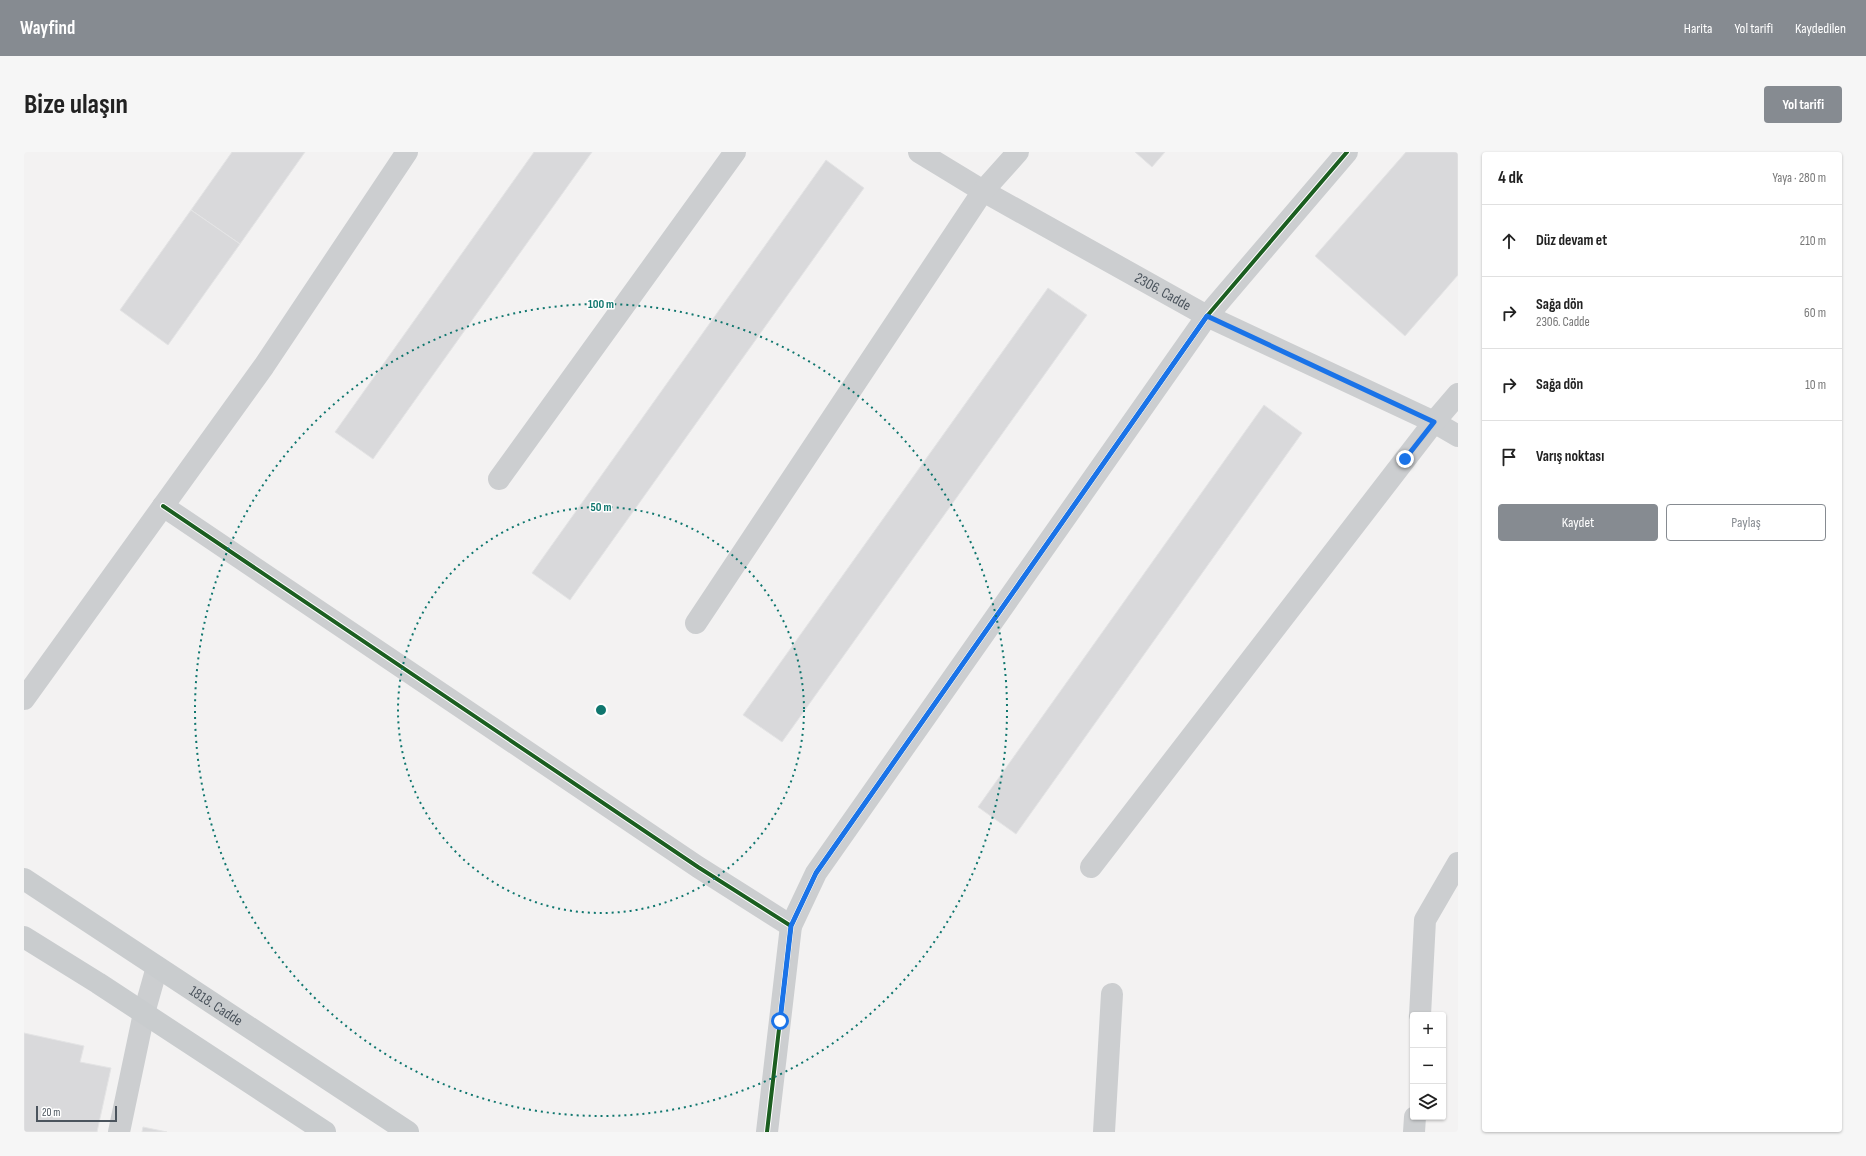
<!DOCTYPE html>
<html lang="tr">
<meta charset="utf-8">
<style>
body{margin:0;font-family:"Sofia Sans Condensed",sans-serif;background:#f6f6f6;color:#222}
.controls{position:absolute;right:12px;bottom:12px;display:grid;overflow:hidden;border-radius:4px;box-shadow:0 1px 3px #0004}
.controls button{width:36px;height:36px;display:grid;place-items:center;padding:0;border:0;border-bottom:1px solid #e0e0e0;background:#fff;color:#222;font:20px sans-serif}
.scale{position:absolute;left:12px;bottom:10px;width:81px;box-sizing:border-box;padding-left:4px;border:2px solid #4b545d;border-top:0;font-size:11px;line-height:14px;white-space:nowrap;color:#4b545d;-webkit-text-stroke:3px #fff;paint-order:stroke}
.stop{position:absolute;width:12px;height:12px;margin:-9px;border:3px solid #1a73e8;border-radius:50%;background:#fff}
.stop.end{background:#1a73e8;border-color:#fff;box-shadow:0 1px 4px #0008}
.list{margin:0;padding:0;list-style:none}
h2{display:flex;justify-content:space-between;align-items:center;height:52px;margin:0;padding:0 16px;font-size:17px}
h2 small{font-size:13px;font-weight:400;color:#767676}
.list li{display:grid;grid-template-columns:26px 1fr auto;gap:12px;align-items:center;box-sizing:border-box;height:72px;padding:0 16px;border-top:1px solid #e0e0e0}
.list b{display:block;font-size:15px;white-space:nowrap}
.list p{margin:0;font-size:13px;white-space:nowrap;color:#767676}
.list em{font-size:13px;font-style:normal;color:#767676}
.actions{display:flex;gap:8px;padding:12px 16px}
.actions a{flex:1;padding:9px 0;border:1px solid #868b91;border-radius:4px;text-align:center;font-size:14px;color:#868b91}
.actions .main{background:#868b91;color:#fff}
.icon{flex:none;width:22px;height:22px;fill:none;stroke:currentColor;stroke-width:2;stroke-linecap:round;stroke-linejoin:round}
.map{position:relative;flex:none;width:1434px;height:980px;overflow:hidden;border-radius:4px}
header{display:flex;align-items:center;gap:24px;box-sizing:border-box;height:56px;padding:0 20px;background:#868b91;color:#fff}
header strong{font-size:19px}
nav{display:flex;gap:22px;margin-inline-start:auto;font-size:14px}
.intro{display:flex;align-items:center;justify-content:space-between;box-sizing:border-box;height:96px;padding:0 24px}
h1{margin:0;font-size:28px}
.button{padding:10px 18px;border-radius:4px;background:#868b91;color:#fff;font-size:14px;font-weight:700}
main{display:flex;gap:24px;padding:0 24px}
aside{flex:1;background:#fff;border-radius:4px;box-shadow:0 1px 3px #0004}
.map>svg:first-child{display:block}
.building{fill:#d9d9db;stroke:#e4e4e5}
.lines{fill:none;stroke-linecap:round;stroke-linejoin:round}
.minor{stroke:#ccced0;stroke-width:22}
.major{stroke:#c9ccce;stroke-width:22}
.cycleway-casing{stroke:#fff;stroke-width:6}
.cycleway{stroke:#1b5e20;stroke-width:4}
.route{stroke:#1a73e8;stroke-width:5}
.ring{fill:none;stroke:#0f766e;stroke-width:2;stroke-dasharray:2 4}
.labels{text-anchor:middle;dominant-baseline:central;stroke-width:3;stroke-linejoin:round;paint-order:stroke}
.street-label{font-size:15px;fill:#4b545d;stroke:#fff}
.centre{fill:#0f766e;stroke:#fff;stroke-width:2}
.ring-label{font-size:12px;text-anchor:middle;font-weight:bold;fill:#0f766e;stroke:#fff;stroke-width:3;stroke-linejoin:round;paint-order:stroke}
</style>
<header>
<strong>Wayfind</strong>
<nav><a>Harita</a><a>Yol tarifi</a><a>Kaydedilen</a></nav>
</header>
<div class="intro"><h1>Bize ulaşın</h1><a class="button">Yol tarifi</a></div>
<main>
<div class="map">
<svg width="1434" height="980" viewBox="0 0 1434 980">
<rect width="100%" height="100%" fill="#f3f2f2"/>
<!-- building -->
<g class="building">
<polygon points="208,0 281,0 216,92 167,58"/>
<polygon points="510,0 568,0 349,307 311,280"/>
<polygon points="1111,0 1141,0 1128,15"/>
<polygon points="1382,0 1434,0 1434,123 1381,184 1291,104"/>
<polygon points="802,8 840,36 546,448 508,421"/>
<polygon points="167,58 216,92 144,193 96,158"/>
<polygon points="1024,136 1063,163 758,590 719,563"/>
<polygon points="1240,253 1278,281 992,682 954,655"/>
<polygon points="0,881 60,894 56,910 87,916 73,980 0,980"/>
<polygon points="119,975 143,980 118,980"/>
</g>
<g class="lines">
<!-- minor -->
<g class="minor">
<path id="s1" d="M895,0L959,39L1183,164L1410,270L1434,284"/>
<polyline points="475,327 711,0"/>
<polyline points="139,354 674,715 767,774"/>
<polyline points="672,471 959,39 994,0"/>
<polyline points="0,547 240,214 383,0"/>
<polyline points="1067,715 1410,270 1434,242"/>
<polyline points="1396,863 1401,768 1434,711"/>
<polyline points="95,980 120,861 133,815"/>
<polyline points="743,980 767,774 792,721 1183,164 1323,0"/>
<polyline points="1080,980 1088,842"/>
<polyline points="1390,980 1391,965"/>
</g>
<!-- major -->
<g class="major">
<path id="s2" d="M0,727L384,980"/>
<polyline points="0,785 74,831 301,980"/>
</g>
<!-- cycleway casing -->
<g class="cycleway-casing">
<g id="cycleway">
<polyline points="139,354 674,715 767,774"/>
<polyline points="743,980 767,774 792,721 1183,164 1323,0"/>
</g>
</g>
<!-- cycleway -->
<use href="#cycleway" class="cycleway"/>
</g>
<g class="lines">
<!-- route -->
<polyline class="route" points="756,869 767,774 792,721 1183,164 1410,270 1381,307"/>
</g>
<!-- distance rings -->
<g class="ring">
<circle cx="577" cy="558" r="203"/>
<circle cx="577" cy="558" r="406"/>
</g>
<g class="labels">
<!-- street labels -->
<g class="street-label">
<text stroke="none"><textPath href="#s1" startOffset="281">2306. Cadde</textPath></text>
<text stroke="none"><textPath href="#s2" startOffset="230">1818. Cadde</textPath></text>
</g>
</g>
<circle cx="577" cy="558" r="6" class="centre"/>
<g class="ring-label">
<text x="577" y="156">100 m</text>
<text x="577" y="359">50 m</text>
</g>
</svg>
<div class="controls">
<button>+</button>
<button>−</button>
<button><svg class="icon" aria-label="layers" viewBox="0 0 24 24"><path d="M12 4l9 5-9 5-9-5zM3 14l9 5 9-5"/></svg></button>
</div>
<div class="scale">20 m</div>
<div class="stop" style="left:756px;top:869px"></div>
<div class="stop end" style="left:1381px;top:307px"></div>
</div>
<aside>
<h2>4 dk<small>Yaya · 280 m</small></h2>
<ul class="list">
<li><svg class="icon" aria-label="ahead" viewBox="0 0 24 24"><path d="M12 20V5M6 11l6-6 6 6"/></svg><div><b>Düz devam et</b></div><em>210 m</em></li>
<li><svg class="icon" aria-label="right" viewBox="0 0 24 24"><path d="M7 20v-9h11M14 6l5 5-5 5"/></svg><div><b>Sağa dön</b><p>2306. Cadde</p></div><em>60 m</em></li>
<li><svg class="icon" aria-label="right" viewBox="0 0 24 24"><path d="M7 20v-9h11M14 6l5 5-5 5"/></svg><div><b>Sağa dön</b></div><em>10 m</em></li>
<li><svg class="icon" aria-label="arrive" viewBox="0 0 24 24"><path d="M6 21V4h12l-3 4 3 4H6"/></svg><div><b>Varış noktası</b></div></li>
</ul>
<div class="actions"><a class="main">Kaydet</a><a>Paylaş</a></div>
</aside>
</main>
